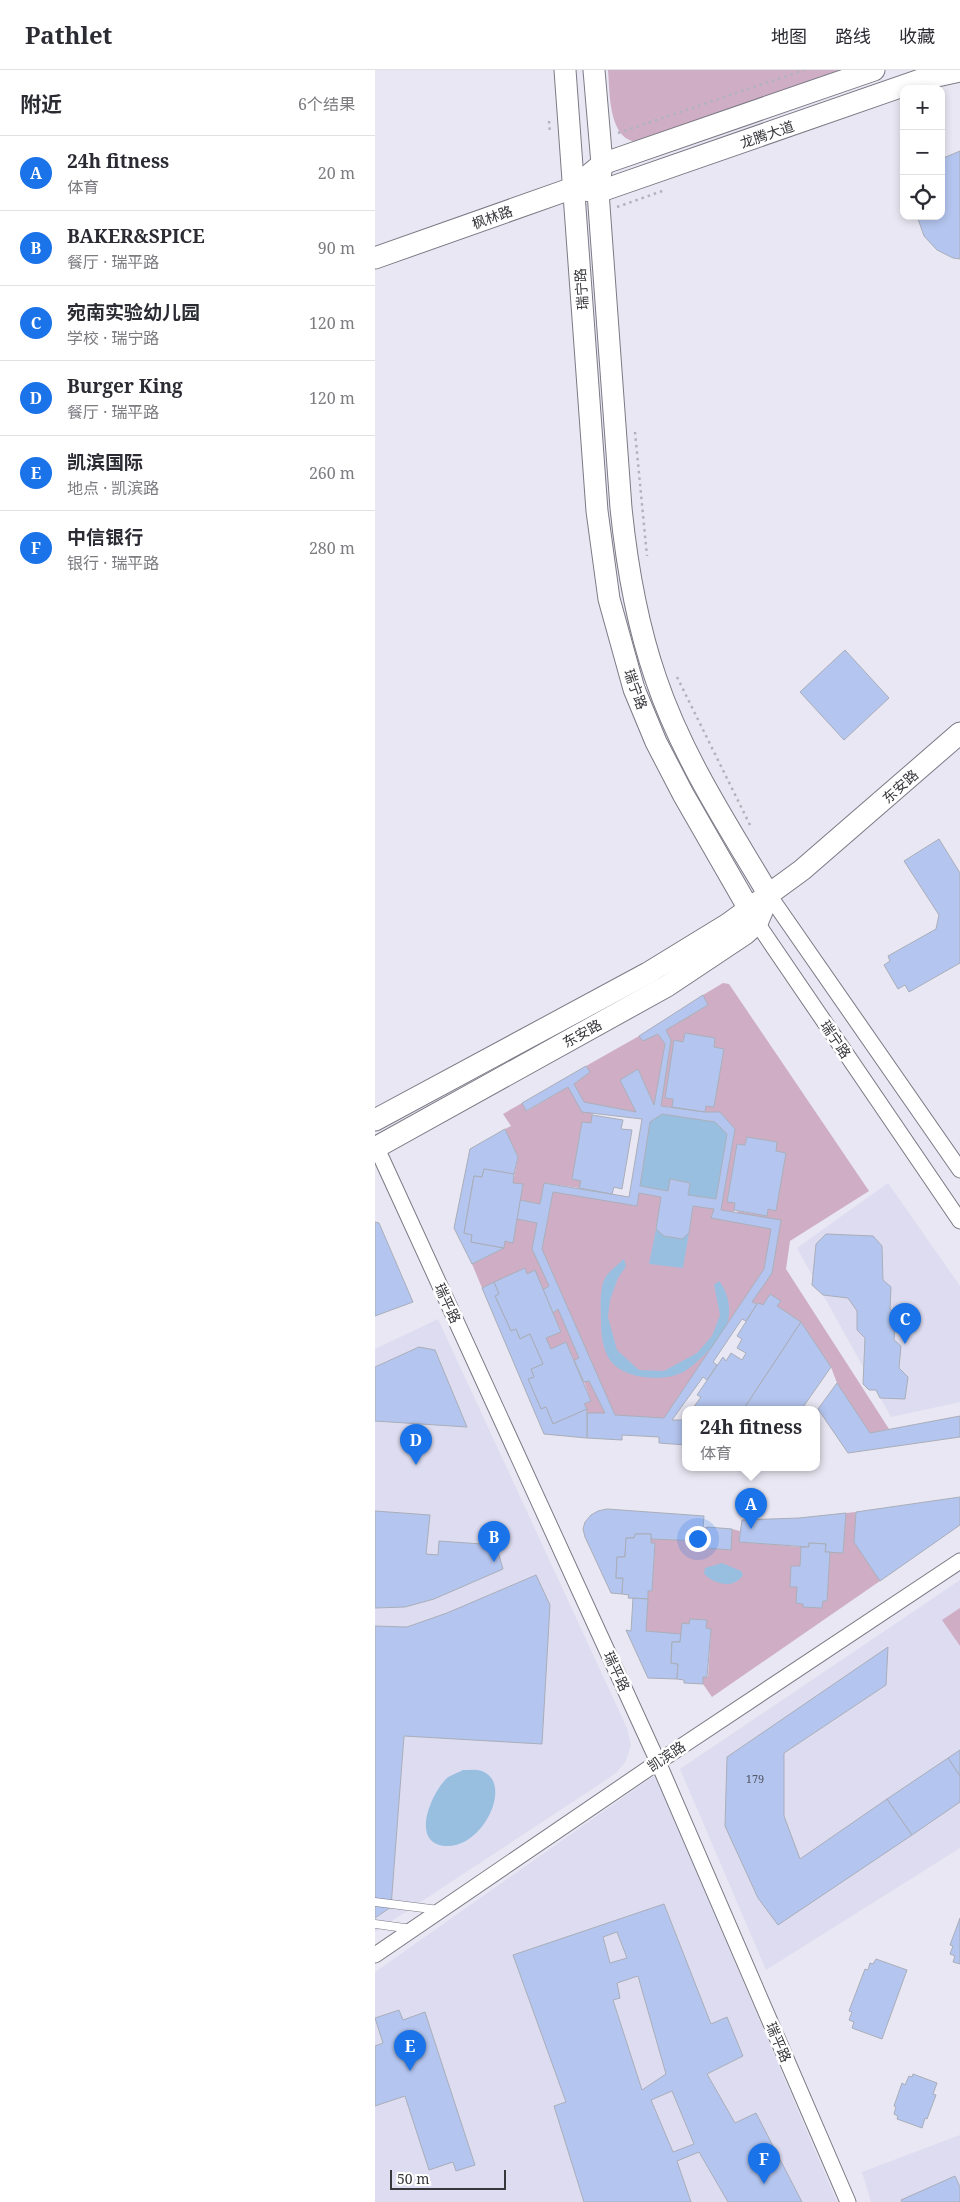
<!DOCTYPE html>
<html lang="zh">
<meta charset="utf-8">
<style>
body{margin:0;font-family:"Noto Serif","Noto Sans SC",serif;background:#f2f2f3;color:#2b2b33}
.controls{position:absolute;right:15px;top:15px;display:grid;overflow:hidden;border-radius:10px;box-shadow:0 2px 8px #0003}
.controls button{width:45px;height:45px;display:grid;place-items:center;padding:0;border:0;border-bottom:1px solid #e1e1e2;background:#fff;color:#2b2b33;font:25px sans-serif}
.scale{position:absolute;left:15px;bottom:12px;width:116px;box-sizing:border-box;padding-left:5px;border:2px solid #38373c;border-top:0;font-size:14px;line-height:18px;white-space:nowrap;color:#38373c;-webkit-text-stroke:4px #fff;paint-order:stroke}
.you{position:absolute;left:322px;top:1468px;width:18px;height:18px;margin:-12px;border:4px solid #fff;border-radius:50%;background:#1a73e8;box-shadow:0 0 0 8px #1a73e833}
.badge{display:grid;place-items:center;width:32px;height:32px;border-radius:50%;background:#1a73e8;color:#fff;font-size:16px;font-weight:700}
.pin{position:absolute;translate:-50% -41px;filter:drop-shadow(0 1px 2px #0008)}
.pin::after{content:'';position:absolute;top:26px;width:18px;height:15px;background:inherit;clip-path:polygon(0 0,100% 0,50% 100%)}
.popup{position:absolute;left:307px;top:1336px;width:138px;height:65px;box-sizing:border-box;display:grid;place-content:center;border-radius:10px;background:#fff;filter:drop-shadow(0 1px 4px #0005);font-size:16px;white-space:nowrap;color:#7c7c81}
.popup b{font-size:19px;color:#2b2b33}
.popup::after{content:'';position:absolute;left:50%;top:100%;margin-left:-10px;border:10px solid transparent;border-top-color:#fff}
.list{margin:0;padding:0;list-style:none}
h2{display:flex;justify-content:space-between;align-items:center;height:65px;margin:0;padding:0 20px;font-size:21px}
h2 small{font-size:16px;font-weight:400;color:#7c7c81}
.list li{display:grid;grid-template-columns:32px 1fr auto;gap:15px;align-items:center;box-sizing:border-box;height:75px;padding:0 20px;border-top:1px solid #e1e1e2}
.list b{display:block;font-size:19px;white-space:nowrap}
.list p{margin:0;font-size:16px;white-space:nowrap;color:#7c7c81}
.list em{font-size:16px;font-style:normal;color:#7c7c81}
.icon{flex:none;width:28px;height:28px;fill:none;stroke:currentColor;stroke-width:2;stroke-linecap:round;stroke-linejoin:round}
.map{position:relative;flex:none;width:585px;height:2132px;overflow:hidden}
header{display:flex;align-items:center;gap:30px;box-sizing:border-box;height:70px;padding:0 25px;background:#fff;border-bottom:1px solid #e1e1e2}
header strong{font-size:24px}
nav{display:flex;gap:28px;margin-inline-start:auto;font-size:18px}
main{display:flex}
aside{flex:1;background:#fff}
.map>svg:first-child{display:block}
.built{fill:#dedcf0}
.green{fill:#cfaec5}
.water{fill:#99bfe0}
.building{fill:#b4c5ef;stroke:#a9aeb9;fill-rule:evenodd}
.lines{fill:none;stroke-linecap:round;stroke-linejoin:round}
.lane-casing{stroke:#7b7a85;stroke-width:9}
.street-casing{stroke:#7b7a85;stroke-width:17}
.secondary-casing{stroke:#7b7a85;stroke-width:23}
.path{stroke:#b3b2bb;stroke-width:2.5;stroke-dasharray:2.5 4;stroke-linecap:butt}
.lane{stroke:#fff;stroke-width:8}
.street{stroke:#fff;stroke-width:15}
.secondary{stroke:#fff;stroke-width:21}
.labels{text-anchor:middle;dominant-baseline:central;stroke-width:5;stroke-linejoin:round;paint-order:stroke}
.number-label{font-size:11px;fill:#575a69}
.street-label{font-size:14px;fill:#38373c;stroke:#fff}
</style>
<header>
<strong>Pathlet</strong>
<nav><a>地图</a><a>路线</a><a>收藏</a></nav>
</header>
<main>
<aside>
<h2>附近<small>6个结果</small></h2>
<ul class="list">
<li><span class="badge">A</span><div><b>24h fitness</b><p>体育</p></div><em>20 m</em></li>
<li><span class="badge">B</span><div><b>BAKER&amp;SPICE</b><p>餐厅 · 瑞平路</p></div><em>90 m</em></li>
<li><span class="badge">C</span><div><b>宛南实验幼儿园</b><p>学校 · 瑞宁路</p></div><em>120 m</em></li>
<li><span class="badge">D</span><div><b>Burger King</b><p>餐厅 · 瑞平路</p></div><em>120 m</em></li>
<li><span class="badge">E</span><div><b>凯滨国际</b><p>地点 · 凯滨路</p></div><em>260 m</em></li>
<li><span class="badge">F</span><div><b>中信银行</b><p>银行 · 瑞平路</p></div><em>280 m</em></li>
</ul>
</aside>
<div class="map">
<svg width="585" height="2132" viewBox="0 0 585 2132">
<rect width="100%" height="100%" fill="#e8e7f3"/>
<!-- built -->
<g class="built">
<polygon points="513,1113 585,1216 585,1332 516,1347 422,1178"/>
<polygon points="63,1249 252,1658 256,1675 251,1691 242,1702 228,1712 0,1862 0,1279"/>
<polygon points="585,1510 585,1778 391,1900 305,1699"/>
<polygon points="280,1705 462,2132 0,2132 0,1902"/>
<polygon points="585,2065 585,2132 496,2132 487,2102"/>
</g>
<!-- green -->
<g class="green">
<path d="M233,0H464L278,70C273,70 267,73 262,72C233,69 235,22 233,0Z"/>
<polygon points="348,913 354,914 494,1121 415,1171 411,1199 514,1359 495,1363 462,1313 456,1297 426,1252 402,1236 405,1231 395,1224 388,1235 377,1232 397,1203 406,1150 364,1144 362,1141 392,1146 393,1139 401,1141 411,1083 401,1081 402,1072 372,1067 370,1075 362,1074 352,1131 360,1133 359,1142 346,1140 360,1059 345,1042 330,1042 331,1036 339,1037 349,979 339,977 340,968 310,963 308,972 299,970 290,1028 298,1029 297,1037 286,1036 296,971 291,960 333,935 328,925"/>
<polygon points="283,964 290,974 279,1035 263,999 245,1010 261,1042 209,1032 199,1014 215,1002 211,996 264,966 268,971"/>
<polygon points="193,1017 218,1043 216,1053 207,1052 197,1109 206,1111 204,1118 169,1113 165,1134 145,1130 148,1115 138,1113 143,1087 130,1059 136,1056 128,1044 147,1033 152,1041"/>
<polygon points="178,1122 262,1136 264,1123 286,1127 281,1158 289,1166 307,1169 314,1163 318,1136 339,1139 336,1147 396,1159 389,1199 289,1348 240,1345 167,1179"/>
<polygon points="142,1149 162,1153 157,1179 174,1216 168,1220 159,1201 152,1204 150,1198 107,1218 97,1194 129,1178 130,1171 138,1172"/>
<polygon points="183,1239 204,1288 199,1290 191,1272 176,1279 171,1268 186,1261 178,1243"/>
<polygon points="214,1311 230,1343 212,1343 209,1334 216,1331 209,1312"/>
<polygon points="481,1442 479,1472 505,1511 337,1627 328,1614 328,1607 333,1607 336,1559 331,1558 332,1550 315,1549 314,1554 307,1553 306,1564 271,1561 273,1521 277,1521 280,1474 276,1473 276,1469 327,1471 328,1457 332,1457 331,1478 356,1480 357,1459 365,1461 364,1472 426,1477 425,1496 416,1496 415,1517 422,1517 421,1533 428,1534 428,1537 447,1538 448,1531 452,1530 455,1482 468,1483 471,1443"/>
<polygon points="585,1538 585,1576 567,1550"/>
</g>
<!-- water -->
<g class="water">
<polygon points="287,1044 340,1052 352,1064 341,1129 313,1125 315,1113 296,1109 293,1121 265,1116 275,1052"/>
<polygon points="281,1159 289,1166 307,1169 314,1163 308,1198 274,1194"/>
<path d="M249,1189L251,1196L243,1208L235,1230L233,1247L242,1280L264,1300L289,1301L322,1283L337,1266L345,1245L339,1215L344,1211C353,1222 357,1239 352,1254C347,1269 320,1297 306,1303C287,1312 248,1309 235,1290C228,1280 226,1265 226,1253C226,1240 224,1220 230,1208C234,1201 244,1194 249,1189Z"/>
<path d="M347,1493L366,1501L368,1505C358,1520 340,1514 329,1504L330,1498Z"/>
<path d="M88,1700C94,1700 101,1699 107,1701C139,1713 108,1779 70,1776C35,1773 56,1724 71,1709C75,1705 83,1703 88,1700Z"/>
</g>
<!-- building -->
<g class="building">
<polygon points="585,81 585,189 578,188 562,180 549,166 542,146 566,146 566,89"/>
<polygon points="470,580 514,628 469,670 425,622"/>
<polygon points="564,769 585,803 585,893 534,922 530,915 523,919 509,895 515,891 513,886 561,859 564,845 529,791"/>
<path d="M328,925L333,935L291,960L296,970L286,1036L330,1042H345L360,1059L346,1140L406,1150L397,1203L377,1232L382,1234L371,1251L367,1249L338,1292L342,1295L332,1310L328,1307L297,1350H311V1375L284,1373V1367L247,1365V1370L212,1368V1343H230L214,1311L209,1312L199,1290L204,1288L183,1239L178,1243L168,1220L174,1216L157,1179L162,1153L142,1149L145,1130L165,1134L169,1113L254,1127L267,1049L207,1042L193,1017L151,1041L147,1033L211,996L215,1002L199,1014L209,1032L261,1042L245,1010L263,999L279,1035L290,974L283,964L268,971L264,966ZM287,1044L340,1052L352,1064L341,1129L313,1125L315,1113L295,1109L293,1121L265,1116L275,1052ZM178,1122L262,1136L264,1123L286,1127L281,1159L289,1166L307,1169L314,1163L318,1136L339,1139L336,1148L396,1159L389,1199L289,1348L240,1345L167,1179Z"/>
<polygon points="310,963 340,968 339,977 349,979 339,1037 331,1036 330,1042 297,1037 298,1029 290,1028 299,970 308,972"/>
<polygon points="217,1045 248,1050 246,1059 257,1060 247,1119 239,1117 237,1124 204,1118 206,1111 197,1109 207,1052 216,1053"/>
<polygon points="130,1059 143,1087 139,1104 109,1099 107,1107 99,1106 89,1163 97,1165 96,1172 129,1178 97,1194 79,1158 95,1079"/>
<polygon points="372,1067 402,1072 401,1081 411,1083 401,1141 393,1139 392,1146 359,1140 360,1133 352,1132 362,1074 370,1075"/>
<polygon points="109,1099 139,1104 138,1113 148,1114 138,1173 130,1171 129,1178 96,1172 97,1165 89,1163 99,1106 107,1107"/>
<polygon points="0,1152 4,1153 38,1232 0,1246"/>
<polygon points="451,1164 498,1166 507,1176 508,1210 516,1217 515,1239 521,1245 519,1270 526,1276 524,1298 533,1307 530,1329 505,1328 501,1320 494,1320 488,1314 490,1268 482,1260 482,1241 473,1228 448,1225 437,1215 441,1174"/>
<polygon points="150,1198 152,1204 160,1200 186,1262 171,1268 176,1279 191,1272 216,1331 209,1334 212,1339 178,1354 171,1337 166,1339 153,1309 159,1307 156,1299 168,1294 155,1264 145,1269 141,1259 136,1261 120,1226 124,1224 119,1212"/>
<polygon points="119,1212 124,1224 120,1226 136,1261 141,1259 145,1269 155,1264 168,1294 156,1299 159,1307 153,1309 166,1339 171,1337 178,1354 212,1339 212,1368 169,1364 107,1218"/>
<polygon points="395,1224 406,1231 402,1236 426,1252 368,1340 321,1340 318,1338 326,1327 322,1325 348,1287 351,1291 356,1283 367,1290 371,1283 362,1278 367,1269 362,1266 382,1234 384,1233 388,1235"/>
<polygon points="426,1252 456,1297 426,1340 368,1340"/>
<polygon points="44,1277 60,1280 92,1357 0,1351 0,1297"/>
<polygon points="462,1313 495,1363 585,1346 585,1367 473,1383 443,1339"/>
<polygon points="585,1427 585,1455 505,1511 479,1472 481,1442"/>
<polygon points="232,1439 329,1446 327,1471 276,1469 276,1464 260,1464 259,1468 251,1468 250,1487 242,1487 241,1508 248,1508 247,1524 236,1523 210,1467 208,1459 210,1452 216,1445 223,1441"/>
<polygon points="0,1441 55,1445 51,1484 63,1485 64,1471 121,1475 128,1499 59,1529 30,1537 0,1538"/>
<polygon points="471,1443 468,1483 450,1482 451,1474 434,1473 434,1477 364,1472 367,1450 424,1448"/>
<polygon points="332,1457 357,1459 356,1480 331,1478"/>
<polygon points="260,1464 276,1464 276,1473 280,1473 277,1521 273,1521 273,1529 253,1528 254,1525 247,1524 248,1508 241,1508 242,1487 250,1487 251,1468 259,1468"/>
<polygon points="434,1473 451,1474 450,1482 455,1482 452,1531 448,1531 447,1538 428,1537 428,1534 421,1533 422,1517 415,1517 416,1496 425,1496 426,1477 434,1477"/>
<polygon points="161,1505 175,1535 167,1674 29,1666 16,1837 0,1848 0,1556 32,1557 72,1543"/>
<polygon points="258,1528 273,1529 271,1561 306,1564 305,1572 297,1572 296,1593 303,1594 302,1609 273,1608 251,1560 256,1561"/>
<polygon points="315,1549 332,1550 331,1558 336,1559 332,1607 328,1607 328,1614 309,1613 309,1610 302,1609 303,1594 296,1593 297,1572 305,1572 307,1553 314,1554"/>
<polygon points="513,1577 511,1615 409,1683 409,1746 425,1789 512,1729 537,1765 403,1855 383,1828 350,1756 352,1687"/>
<polygon points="585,1680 585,1706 573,1688"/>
<polygon points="573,1688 585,1706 585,1732 537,1765 512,1729"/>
<path d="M289,1834L336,1954L352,1947L368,1986L332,2004L360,2053L381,2043L427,2132H353L324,2082L302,2091L316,2132H209L179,2036L191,2032L138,1885ZM242,1862L252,1888L235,1893L228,1867ZM263,1906L291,2004L267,2020L238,1930L245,1928L242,1913ZM297,2021L319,2074L298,2082L276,2030Z"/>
<polygon points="585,1848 585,1894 578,1892 580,1886 575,1884 578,1876 575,1875"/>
<polygon points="501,1889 532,1900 507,1969 477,1958 479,1952 474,1950 477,1942 474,1941 490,1899 493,1900 495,1893 498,1894"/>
<polygon points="24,1940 28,1950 50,1942 100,2095 81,2101 78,2092 54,2100 30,2026 0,2036 0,1976 8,1973 0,1948"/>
<polygon points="538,2004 562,2013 558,2024 561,2025 552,2049 550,2048 547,2058 522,2049 523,2046 519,2044 521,2037 519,2036 527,2013 530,2015 534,2006 537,2007"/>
<polygon points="580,2106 585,2117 585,2132 527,2132 526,2130"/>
</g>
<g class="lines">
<!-- lane casing -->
<g class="lane-casing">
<g id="lane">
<polyline points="0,1832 64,1840"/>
<polyline points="0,1854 37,1859"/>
</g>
</g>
<!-- street casing -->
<g class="street-casing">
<g id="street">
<polyline points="394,825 585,1100"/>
<polyline points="382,853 585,1151"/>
<polyline points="0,1074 283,1692 473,2132"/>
<polyline points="0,1885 283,1692 585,1491"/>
</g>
</g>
<!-- secondary casing -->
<g class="secondary-casing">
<g id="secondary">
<polyline points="190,0 222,441 234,529 259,619 281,672 308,724 382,853"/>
<path d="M219,0L227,94L223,122L246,438C252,497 262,554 281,609C307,686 353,756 394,825"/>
<polyline points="210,120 223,122 548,9 585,1"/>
<polyline points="0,188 198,118 227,94 499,0"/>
<polyline points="0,1050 273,903 353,854 427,800 585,663"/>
<polyline points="0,1078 292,916 370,864 382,853 388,839"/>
</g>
</g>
<!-- path -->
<g class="path">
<polyline points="174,51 175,63"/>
<polyline points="243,63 429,0"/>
<polyline points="242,137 290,120"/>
<polyline points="260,362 272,486"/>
<polyline points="302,607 376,757"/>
</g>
<!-- lane -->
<use href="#lane" class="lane"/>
<!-- street -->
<use href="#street" class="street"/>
<!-- secondary -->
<use href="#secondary" class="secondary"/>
</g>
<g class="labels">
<!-- number labels -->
<g class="number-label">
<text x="380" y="1708">179</text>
</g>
<!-- street labels -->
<g class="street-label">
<text transform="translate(392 64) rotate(-19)">龙腾大道</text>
<text transform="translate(117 147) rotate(-20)">枫林路</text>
<text transform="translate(206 219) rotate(-94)">瑞宁路</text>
<text transform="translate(261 619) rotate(70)">瑞宁路</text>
<text transform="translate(525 716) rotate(-42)">东安路</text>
<text transform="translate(207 963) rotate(-29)">东安路</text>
<text transform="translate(461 969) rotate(56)">瑞宁路</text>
<text transform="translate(73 1233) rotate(65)">瑞平路</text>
<text transform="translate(242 1601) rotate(65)">瑞平路</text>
<text transform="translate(291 1686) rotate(-34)">凯滨路</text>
<text transform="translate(404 1972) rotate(67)">瑞平路</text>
</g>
</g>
</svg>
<div class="controls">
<button>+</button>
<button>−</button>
<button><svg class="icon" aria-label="locate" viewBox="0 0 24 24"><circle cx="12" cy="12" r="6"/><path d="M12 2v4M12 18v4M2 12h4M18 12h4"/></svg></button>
</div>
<div class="scale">50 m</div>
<div class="you"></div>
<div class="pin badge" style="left:376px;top:1459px">A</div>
<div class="popup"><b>24h fitness</b>体育</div>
<div class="pin badge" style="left:119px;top:1492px">B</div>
<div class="pin badge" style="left:530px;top:1274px">C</div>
<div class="pin badge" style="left:41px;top:1395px">D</div>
<div class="pin badge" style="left:35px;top:2001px">E</div>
<div class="pin badge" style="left:389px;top:2114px">F</div>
</div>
</main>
